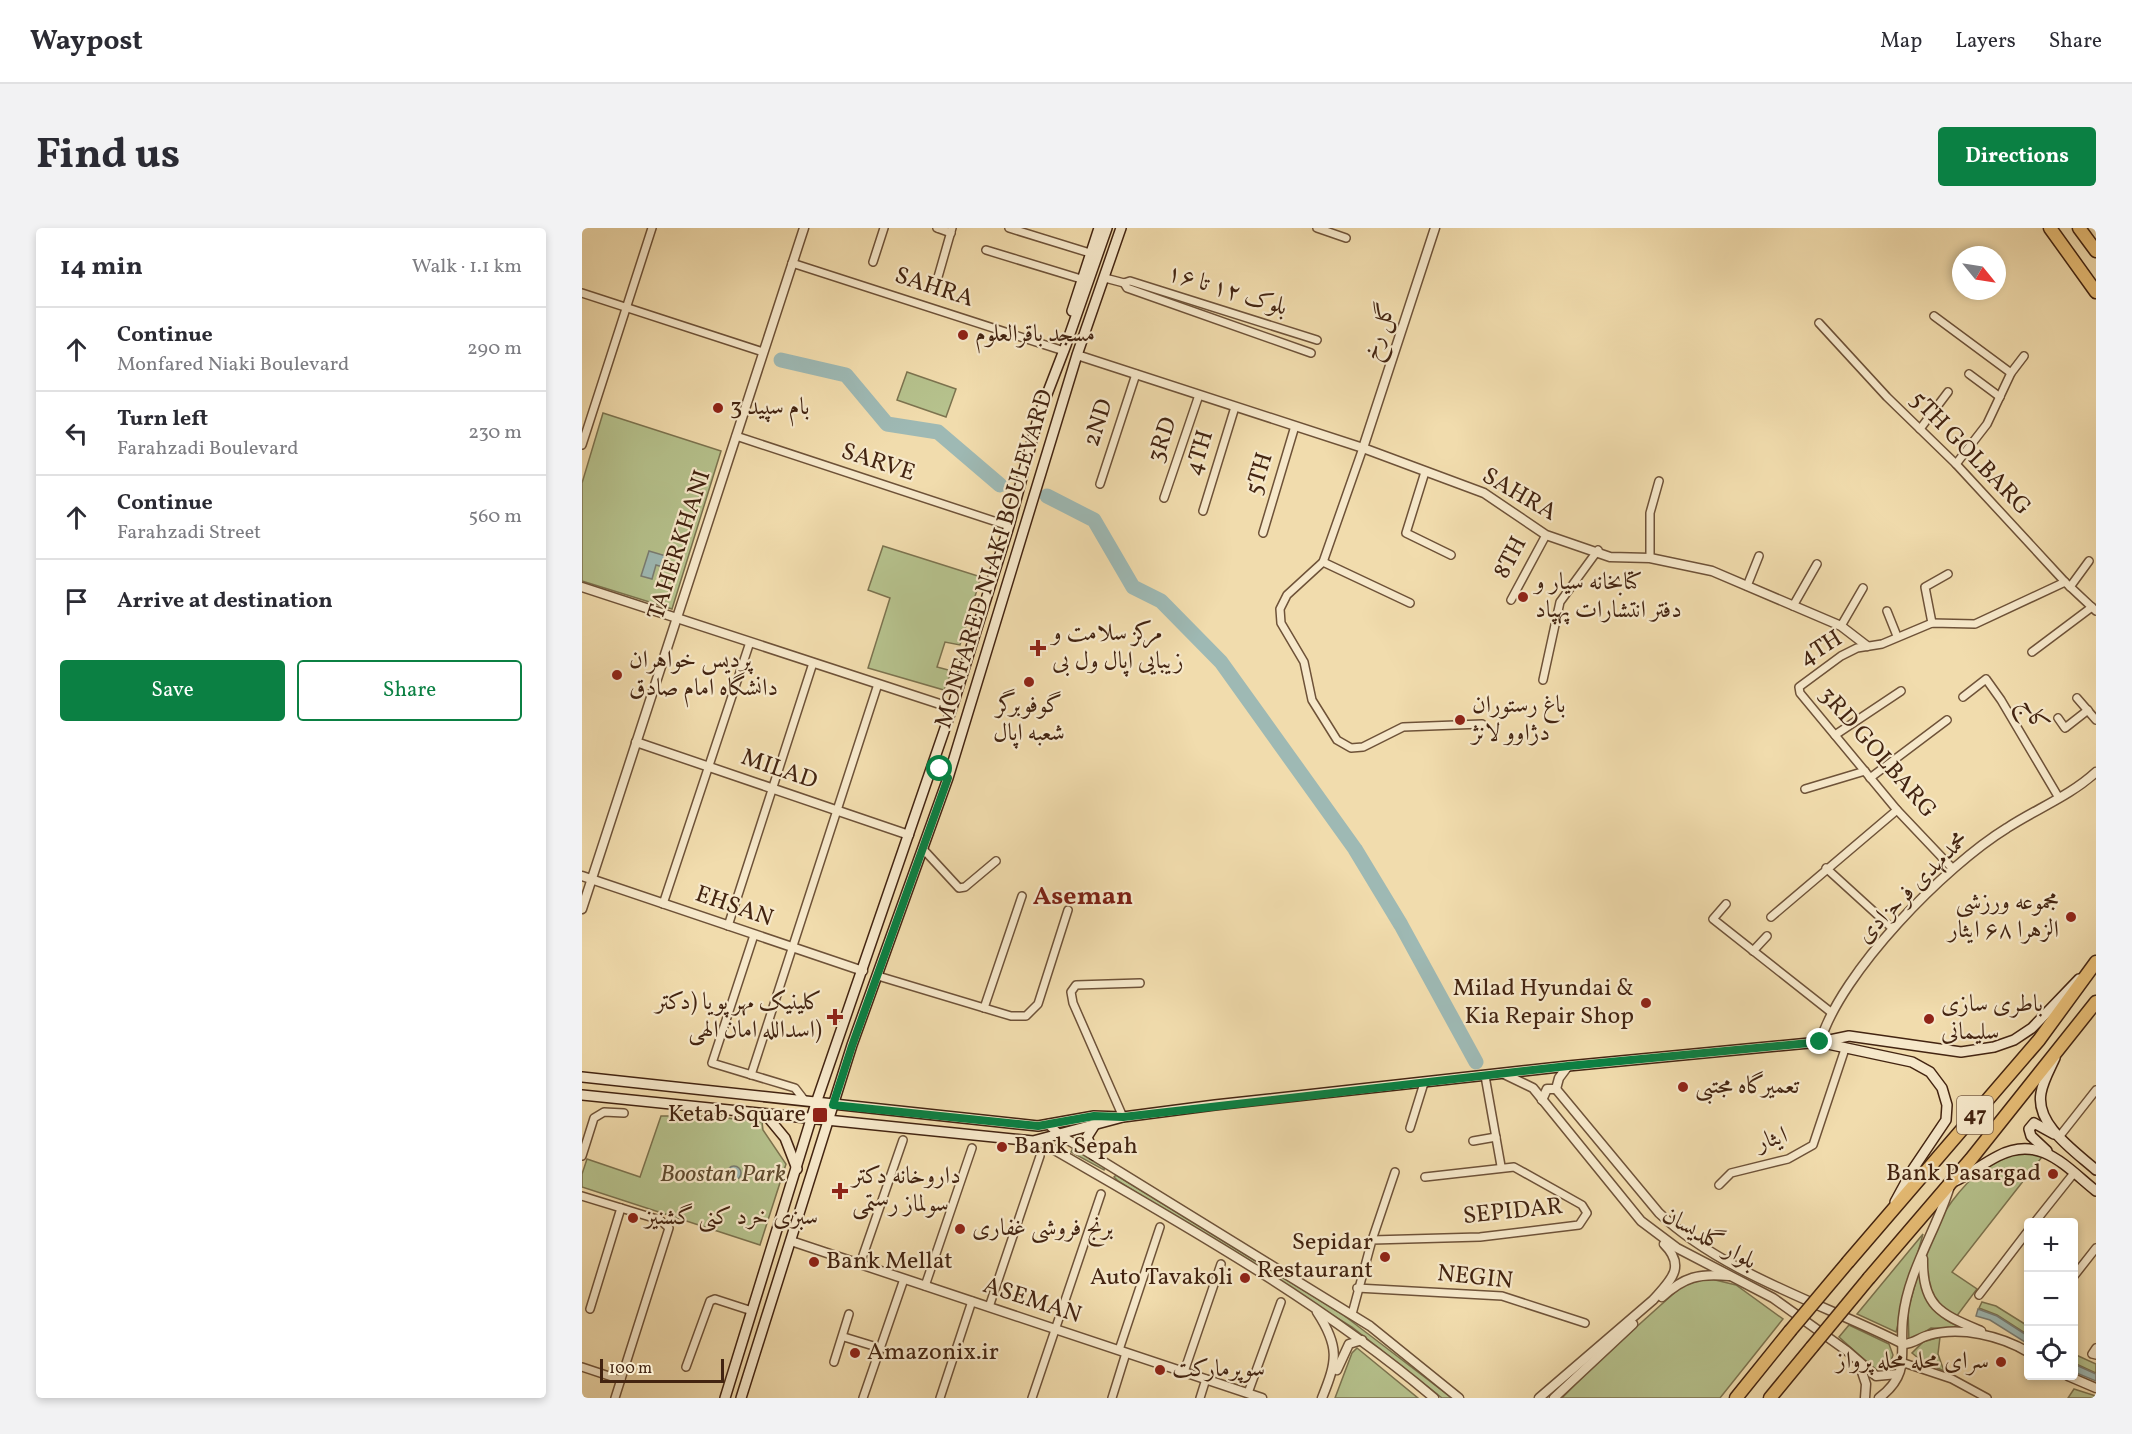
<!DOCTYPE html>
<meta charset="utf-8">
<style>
body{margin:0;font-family:Vollkorn,Amiri,serif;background:#f2f2f3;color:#2b2b33}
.controls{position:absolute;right:18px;bottom:18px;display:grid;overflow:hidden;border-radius:6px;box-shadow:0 3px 9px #0003}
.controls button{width:54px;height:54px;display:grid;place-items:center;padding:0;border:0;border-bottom:2px solid #e1e1e2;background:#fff;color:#2b2b33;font:30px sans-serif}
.compass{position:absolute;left:1370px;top:18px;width:54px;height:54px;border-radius:50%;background:#fff;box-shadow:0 3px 9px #0003;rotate:120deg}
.scale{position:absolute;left:18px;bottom:15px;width:124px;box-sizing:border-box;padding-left:6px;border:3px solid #432411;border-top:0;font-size:16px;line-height:21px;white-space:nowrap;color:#432411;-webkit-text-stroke:4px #f6e8ca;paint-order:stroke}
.stop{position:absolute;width:18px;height:18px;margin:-14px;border:4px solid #0b8043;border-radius:50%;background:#fff}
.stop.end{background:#0b8043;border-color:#fff;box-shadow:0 2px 6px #0008}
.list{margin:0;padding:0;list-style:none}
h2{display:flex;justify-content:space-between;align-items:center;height:78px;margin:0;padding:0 24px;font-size:26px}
h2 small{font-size:20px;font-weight:400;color:#7c7c81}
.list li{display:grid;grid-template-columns:39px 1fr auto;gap:18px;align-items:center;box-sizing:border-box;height:84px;padding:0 24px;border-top:2px solid #e1e1e2}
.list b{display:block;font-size:22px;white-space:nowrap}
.list p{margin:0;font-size:20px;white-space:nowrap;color:#7c7c81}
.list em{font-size:20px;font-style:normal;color:#7c7c81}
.actions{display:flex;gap:12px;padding:18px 24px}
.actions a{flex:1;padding:14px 0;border:2px solid #0b8043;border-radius:6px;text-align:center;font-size:21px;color:#0b8043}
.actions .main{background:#0b8043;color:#fff}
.icon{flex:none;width:33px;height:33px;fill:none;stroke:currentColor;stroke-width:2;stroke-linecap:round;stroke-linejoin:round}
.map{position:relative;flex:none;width:1514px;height:1170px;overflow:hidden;border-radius:6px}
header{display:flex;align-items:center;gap:36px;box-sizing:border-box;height:84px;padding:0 30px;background:#fff;border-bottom:2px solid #e1e1e2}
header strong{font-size:28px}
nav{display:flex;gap:33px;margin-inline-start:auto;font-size:21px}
.intro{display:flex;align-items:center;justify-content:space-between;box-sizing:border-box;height:144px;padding:0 36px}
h1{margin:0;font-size:42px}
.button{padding:15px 27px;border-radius:6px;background:#0b8043;color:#fff;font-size:21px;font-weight:700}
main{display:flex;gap:36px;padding:0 36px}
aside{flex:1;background:#fff;border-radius:6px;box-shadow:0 3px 9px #0003}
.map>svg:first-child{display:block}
.green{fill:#b6c28d;stroke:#7c734f;stroke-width:1.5}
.water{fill:#9eb9b4;stroke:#7a7d73;stroke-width:1.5}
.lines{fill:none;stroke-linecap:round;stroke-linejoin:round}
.river{stroke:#9eb9b4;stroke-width:15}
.minor-casing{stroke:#6e5238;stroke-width:10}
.tertiary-casing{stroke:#6e5238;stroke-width:11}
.secondary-casing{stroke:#432411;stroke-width:12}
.trunk-casing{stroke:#432411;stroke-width:15}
.minor{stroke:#f6e8ca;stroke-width:7}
.tertiary{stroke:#f6e8ca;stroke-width:8}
.secondary{stroke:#f6e8ca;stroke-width:9}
.trunk{stroke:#e8be76;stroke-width:12}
.trunk-bridge-casing{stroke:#432411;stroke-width:15;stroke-linecap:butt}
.trunk-bridge{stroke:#e8be76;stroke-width:12}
.route{stroke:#0b8043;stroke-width:8}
.poi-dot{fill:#8f2418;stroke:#f6e8ca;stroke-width:2}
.labels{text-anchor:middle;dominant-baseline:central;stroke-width:4.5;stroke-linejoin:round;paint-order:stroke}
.shield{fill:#f6e8ca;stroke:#795f48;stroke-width:1.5}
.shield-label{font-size:22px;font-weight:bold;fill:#432411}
.street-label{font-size:24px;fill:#432411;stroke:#f6e8ca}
.poi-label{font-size:24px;fill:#432411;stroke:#f6e8ca;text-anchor:start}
.park-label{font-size:24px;font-style:italic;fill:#604c30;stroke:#f6e8ca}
.neighbourhood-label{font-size:26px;font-weight:bold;fill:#7a1f14;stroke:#f6e8ca}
</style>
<header>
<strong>Waypost</strong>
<nav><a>Map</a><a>Layers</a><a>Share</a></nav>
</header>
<div class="intro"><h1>Find us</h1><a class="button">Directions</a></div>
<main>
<aside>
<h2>14 min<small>Walk · 1.1 km</small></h2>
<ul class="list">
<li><svg class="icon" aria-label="ahead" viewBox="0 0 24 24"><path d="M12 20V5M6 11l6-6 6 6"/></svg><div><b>Continue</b><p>Monfared Niaki Boulevard</p></div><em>290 m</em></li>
<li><svg class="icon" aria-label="left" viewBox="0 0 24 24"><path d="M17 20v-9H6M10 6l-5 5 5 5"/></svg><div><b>Turn left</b><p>Farahzadi Boulevard</p></div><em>230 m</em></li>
<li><svg class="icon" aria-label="ahead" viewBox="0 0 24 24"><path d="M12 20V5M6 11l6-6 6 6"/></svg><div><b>Continue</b><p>Farahzadi Street</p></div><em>560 m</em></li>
<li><svg class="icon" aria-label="arrive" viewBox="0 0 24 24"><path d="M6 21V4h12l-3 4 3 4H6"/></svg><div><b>Arrive at destination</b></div></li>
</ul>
<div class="actions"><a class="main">Save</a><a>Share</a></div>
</aside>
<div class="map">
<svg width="1514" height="1170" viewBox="0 0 1514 1170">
<rect width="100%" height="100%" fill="#f1dcad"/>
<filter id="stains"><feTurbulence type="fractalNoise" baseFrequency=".00333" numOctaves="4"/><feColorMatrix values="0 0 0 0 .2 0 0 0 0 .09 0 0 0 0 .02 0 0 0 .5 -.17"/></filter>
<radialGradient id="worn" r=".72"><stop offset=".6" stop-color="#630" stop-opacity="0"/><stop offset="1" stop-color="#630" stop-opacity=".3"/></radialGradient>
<!-- green -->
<g class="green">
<polygon points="325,144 374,161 364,189 315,172"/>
<polygon points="21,185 139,223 90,381 0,353 0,255"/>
<polygon points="301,318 399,349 378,417 363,414 355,439 370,443 362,462 286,440 308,370 286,362"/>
<polygon points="79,888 127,888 180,894 181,902 204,936 178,1017 0,959 0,946 5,931 58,949"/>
<polygon points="491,920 523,938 522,942 489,924"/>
<path d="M1439,924L1454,925L1460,929L1370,1044L1395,1061L1374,1089C1311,1053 1359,974 1401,941C1413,932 1425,928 1439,924Z"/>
<polygon points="534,947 760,1086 870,1170 860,1170 770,1099 536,953 532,949"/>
<polygon points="1341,1006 1314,1104 1275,1086"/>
<path d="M1339,1035C1336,1069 1356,1096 1390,1102L1349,1100L1327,1114L1326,1082Z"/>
<polygon points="1125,1050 1154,1057 1201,1091 1138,1170 980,1170 1011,1138 1100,1058"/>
<polygon points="1400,1074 1414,1078 1446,1098 1446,1107 1415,1087 1397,1080"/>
<polygon points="1267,1097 1307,1116 1311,1127 1307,1138 1295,1143 1257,1109"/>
<polygon points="1358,1109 1356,1126 1362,1143 1340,1133 1330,1125 1341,1114"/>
<polygon points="775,1120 836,1170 753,1170 770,1125"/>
<polygon points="1492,1126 1514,1136 1514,1145 1492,1135"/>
<polygon points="1492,1161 1514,1168 1514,1170 1486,1170"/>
</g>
<!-- water -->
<g class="water">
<polygon points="67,323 84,328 81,339 74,337 70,351 59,348"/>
<circle cx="152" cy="945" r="7"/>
<polygon points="1396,1081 1415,1088 1446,1108 1446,1116 1408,1092 1394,1088"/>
<polygon points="1492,1136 1514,1146 1514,1153 1492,1144"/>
</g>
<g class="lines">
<!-- river -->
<g class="river">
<polyline points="199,132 264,147 305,196 356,204 418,257"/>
<polyline points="465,268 512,292 551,359 579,373 639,434 773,621 819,697 894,834"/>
</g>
<!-- minor casing -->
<g class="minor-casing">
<g id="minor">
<polyline points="355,0 369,5"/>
<polyline points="427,0 508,25"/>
<polyline points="735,0 764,10"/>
<polyline points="404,22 499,51"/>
<polyline points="291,34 302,0"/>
<polyline points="210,35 482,123"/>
<polyline points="523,50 542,55 548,53 735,112"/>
<polyline points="542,55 545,60 729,125"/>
<polyline points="352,63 370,0"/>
<polyline points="0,65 181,124"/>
<polyline points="1352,88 1429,145"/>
<polyline points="1237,95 1305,169 1374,236 1483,354 1514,383"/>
<polyline points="1387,146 1418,169"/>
<polyline points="1338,201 1366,164"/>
<polyline points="154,208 427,298"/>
<polyline points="0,217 70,0"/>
<polyline points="781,220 741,334 705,367 698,381 699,395 722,434 730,472 755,512 769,520 781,519 821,499 900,496"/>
<polyline points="1374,236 1405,196 1429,145 1442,128"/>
<polyline points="843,244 824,305 869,327"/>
<polyline points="518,256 554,146"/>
<polyline points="582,270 617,167"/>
<polyline points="621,283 653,179"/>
<polyline points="681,305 713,198"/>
<polyline points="1068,330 1068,285 1077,253"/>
<polyline points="741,334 828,375"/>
<polyline points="1165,358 1177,328"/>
<polyline points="1488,359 1507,333"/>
<polyline points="929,372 964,307"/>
<polyline points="1211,378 1235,336"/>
<polyline points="1305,383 1315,408"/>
<polyline points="1350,395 1343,359 1366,346"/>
<polyline points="1259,398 1281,360"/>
<polyline points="1450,424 1510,379"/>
<polyline points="961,452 978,374 1016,322"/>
<polyline points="1381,469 1404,451 1419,472 1477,570"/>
<polyline points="1495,470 1514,492"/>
<polyline points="1476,490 1483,500 1506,482"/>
<polyline points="1253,507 1319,463"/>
<polyline points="1288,550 1365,492"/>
<polyline points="1223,561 1283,543"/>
<polyline points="341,621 377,660 383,659 414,633"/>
<polyline points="1244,640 1311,701"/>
<polyline points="1371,641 1315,582 1218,465 1217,459 1259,428 1275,420 1300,416 1350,395 1393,396 1483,354"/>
<polyline points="81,676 168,414"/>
<polyline points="1144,676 1131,691 1250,785"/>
<polyline points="1189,689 1315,582"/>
<polyline points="146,698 231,435"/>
<polyline points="172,707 130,835 213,860 223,873"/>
<polyline points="1171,723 1185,708"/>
<polyline points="296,748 429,788 444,788 456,776 486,682"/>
<polyline points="402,780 440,668"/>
<polyline points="169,847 296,456"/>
<polyline points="903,848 919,938"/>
<polyline points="541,889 491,775 489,764 494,757 558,755"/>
<polyline points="828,900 842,855"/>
<polyline points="1477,909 1514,862"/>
<polyline points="891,913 914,909"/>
<polyline points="0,928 12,890 22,884 42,885"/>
<polyline points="1137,957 1149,945 1206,931 1231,917 1263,821"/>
<polyline points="0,968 78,992 87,1000 33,1170"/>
<polyline points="1453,994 1492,945"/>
<polyline points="790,1012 813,944"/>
<polyline points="278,1036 321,912"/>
<polyline points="1492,1048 1514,1020"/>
<polyline points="343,1058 390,920"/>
<polyline points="775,1060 920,1068 1003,1095"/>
<polyline points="1397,1067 1446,1003"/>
<polyline points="407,1079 458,928"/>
<polyline points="8,1081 39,980"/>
<polyline points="770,1086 790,1012 898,1009 997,997 1005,985 1000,977 932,939 843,949"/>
<polyline points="262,1109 298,1120"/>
<polyline points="1514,1120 1510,1126 1514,1127"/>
<polyline points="537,1122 578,999"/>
<polyline points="252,1134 267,1086"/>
<polyline points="1322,1135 1370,1151 1405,1170"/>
<polyline points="0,1139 39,1152"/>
<polyline points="104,1139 128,1073 133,1071 170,1083"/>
<polyline points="602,1144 639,1036"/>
<polyline points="666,1165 699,1074"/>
<polyline points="281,1170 322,1051"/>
<polyline points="358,1170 390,1073"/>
<polyline points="450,1170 519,966"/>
<polyline points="530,1170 544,1125"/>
<polyline points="618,1170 624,1151"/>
</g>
</g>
<!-- tertiary casing -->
<g class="tertiary-casing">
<g id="tertiary">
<polyline points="495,127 781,220 902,265 964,307 1028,329 1068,330 1130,343 1259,398 1285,418"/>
<polyline points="781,220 853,0"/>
<polyline points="0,359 370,480"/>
<polyline points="54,514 327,607"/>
<polyline points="0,648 281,743"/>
<polyline points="0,681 222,0"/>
<path d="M1238,814C1259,744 1363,638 1425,600C1454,581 1488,568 1514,544"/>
<polyline points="922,846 951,860 1059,993 1095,1020 1191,1070 1265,1123 1294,1148 1316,1146"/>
<path d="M974,861L1077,985C1142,1046 1242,1076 1321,1116"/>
<polyline points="974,861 977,850 986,838"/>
<polyline points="960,872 965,861 974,861"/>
<polyline points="466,896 478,907 788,1098 877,1170"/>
<path d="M457,913C591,991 733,1069 852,1170"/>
<polyline points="209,1013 680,1170"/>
<path d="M1341,1031C1340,1079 1359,1086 1399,1103"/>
<path d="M1080,1069C1102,1049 1117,1045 1147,1048"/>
<path d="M735,1084C758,1119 755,1133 740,1170"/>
<path d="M1321,1116C1332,1116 1338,1109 1347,1107C1379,1098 1419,1108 1446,1124"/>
<polyline points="1277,1135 1284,1156 1283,1170"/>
<polyline points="755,1142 767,1116 780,1112"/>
<polyline points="1486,1148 1514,1160"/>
<path d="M957,1170L1071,1072C1088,1053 1105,1039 1082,1016"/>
<polyline points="972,1170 1051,1096"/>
<path d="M1297,1170C1330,1145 1317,1124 1321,1090C1326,1043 1354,1003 1368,958"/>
</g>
</g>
<!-- secondary casing -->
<g class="secondary-casing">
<g id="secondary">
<polyline points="490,83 517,0"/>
<polyline points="1241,815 1330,834 1348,844 1360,860 1365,877 1364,892 1331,941 1313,974"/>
<path d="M1473,830C1468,841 1461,853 1459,865C1453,897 1494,924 1514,942"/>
<polyline points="0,849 456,898 512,888 540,889"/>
<polyline points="0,867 451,913 541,889 633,877 986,838 1238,814 1267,808 1379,824 1412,819 1432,812 1450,800 1497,751"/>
<polyline points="184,887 203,910 215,941"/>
<polyline points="512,898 505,909 512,927"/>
<polyline points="1465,923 1449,908 1447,901 1452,895 1472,906"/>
<path d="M1371,954C1387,947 1400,936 1416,928C1458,906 1484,939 1514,963"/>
<polyline points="143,1170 234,875 370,480 427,298 457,187 484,117 525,0"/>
<polyline points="159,1170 270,817 366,550 495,127 539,0"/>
</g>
</g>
<!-- trunk casing -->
<g class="trunk-casing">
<g id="trunk">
<polyline points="1468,0 1514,64"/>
<polyline points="1497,0 1514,23"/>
<polyline points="1266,1034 1457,812 1514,734"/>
<polyline points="1287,1050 1389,931 1514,774"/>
<polyline points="1154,1170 1208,1103"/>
<polyline points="1188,1170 1230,1119"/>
</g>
</g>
<!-- minor -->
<use href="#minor" class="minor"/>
<!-- tertiary -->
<use href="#tertiary" class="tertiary"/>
<!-- secondary -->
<use href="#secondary" class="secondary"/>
<!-- trunk -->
<use href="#trunk" class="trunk"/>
<!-- trunk-bridge casing -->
<g class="trunk-bridge-casing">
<g id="trunk-bridge">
<polyline points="1208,1103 1266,1034"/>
<polyline points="1230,1119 1287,1050"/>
</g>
</g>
<!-- trunk-bridge -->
<use href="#trunk-bridge" class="trunk-bridge"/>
</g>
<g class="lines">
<!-- route -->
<polyline class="route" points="358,541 366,550 270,818 251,877 456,898 512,888 541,889 986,838 1238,814"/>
</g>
<!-- markers -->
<g class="poi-dot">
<circle cx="381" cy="107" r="6"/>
<circle cx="136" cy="180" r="6"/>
<circle cx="941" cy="369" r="6"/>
<path d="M453 411h6v6h6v6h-6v6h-6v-6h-6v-6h6z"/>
<circle cx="35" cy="447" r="6"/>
<circle cx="447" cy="454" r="6"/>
<circle cx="878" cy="492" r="6"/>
<circle cx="1489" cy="689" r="6"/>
<circle cx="1064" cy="775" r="6"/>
<path d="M250 780h6v6h6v6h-6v6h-6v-6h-6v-6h6z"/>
<circle cx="1347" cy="791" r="6"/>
<circle cx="1101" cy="859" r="6"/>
<rect x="230" y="879" width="16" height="16" rx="3"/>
<circle cx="420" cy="919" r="6"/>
<circle cx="1471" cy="946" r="6"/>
<path d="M255 954h6v6h6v6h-6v6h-6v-6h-6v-6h6z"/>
<circle cx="51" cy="990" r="6"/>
<circle cx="378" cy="1001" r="6"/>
<circle cx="803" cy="1029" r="6"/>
<circle cx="232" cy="1034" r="6"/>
<circle cx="663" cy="1050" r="6"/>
<circle cx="273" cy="1125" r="6"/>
<circle cx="1419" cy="1134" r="6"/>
<circle cx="578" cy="1142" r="6"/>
</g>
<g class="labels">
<!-- shield labels -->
<rect class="shield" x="1375" y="868" width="36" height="38" rx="4.5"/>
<g class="shield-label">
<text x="1393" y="887">47</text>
</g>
<!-- street labels -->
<g class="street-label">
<text transform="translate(352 60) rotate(18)">SAHRA</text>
<text transform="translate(645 63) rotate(17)">بلوک ۱۲ تا ۱۶</text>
<text transform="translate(798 104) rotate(-72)">گل رخ</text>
<text transform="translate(517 195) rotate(-72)">2ND</text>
<text transform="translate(581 212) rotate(-71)">3RD</text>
<text transform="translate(618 225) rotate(-73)">4TH</text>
<text transform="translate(1388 226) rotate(46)">5TH GOLBARG</text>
<text transform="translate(296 235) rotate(18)">SARVE</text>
<text transform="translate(678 246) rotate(-73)">5TH</text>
<text transform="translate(937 267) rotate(30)">SAHRA</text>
<text transform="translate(98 317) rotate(-72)">TAHERKHANI</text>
<text transform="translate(929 330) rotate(-62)">8TH</text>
<text transform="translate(413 331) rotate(-73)">MONFARED NIAKI BOULEVARD</text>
<text transform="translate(1239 421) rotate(-32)">4TH</text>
<text transform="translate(1451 487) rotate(60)">کاج</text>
<text transform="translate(1295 525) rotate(49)">3RD GOLBARG</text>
<text transform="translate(197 542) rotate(19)">MILAD</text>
<text transform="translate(1331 660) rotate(-45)">محمدمهدی فرحزادی</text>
<text transform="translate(152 679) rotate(19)">EHSAN</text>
<text transform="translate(1190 912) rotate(-18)">ایثار</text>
<text transform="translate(931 984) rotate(-6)">SEPIDAR</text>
<text transform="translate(1127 1011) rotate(29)">بلوار گلدیسان</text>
<text transform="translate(893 1050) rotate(6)">NEGIN</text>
<text transform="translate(450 1073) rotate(18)">ASEMAN</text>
</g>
<!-- poi labels -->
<g class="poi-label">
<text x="393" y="107">مسجد باقرالعلوم</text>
<text x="148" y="180">بام سپید 3</text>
<text x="953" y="355">کتابخانه سیار و<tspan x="953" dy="28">دفتر انتشارات پهپاد</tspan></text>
<text x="470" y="406">مرکز سلامت و<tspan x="470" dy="28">زیبایی اپال ول بی</tspan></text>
<text x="47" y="433">پردیس خواهران<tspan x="47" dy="28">دانشگاه امام صادق</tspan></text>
<text x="447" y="478" text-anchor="middle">گوفوبرگر<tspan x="447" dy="28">شعبه اپال</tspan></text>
<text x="890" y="478">باغ رستوران<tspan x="890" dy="28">دژاوو لانژ</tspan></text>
<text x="1477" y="675" text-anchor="end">مجموعه ورزشی<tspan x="1477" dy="28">الزهرا ۶۸ ایثار</tspan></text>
<text x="1052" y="761" text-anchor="end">Milad Hyundai &amp;<tspan x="1052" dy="28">Kia Repair Shop</tspan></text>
<text x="240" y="775" text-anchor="end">کلینیک مهر پویا (دکتر<tspan x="240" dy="28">اسدالله امان الهی)</tspan></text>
<text x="1359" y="777">باطری سازی<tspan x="1359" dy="28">سلیمانی</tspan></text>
<text x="1113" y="859">تعمیرگاه مجتبی</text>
<text x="224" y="887" text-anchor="end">Ketab Square</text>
<text x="432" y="919">Bank Sepah</text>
<text x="1459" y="946" text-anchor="end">Bank Pasargad</text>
<text x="270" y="949">داروخانه دکتر<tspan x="270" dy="28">سولماز رستمی</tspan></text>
<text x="63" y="990">سبزی خرد کنی گشنیز</text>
<text x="390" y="1001">برنج فروشی غفاری</text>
<text x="791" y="1015" text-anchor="end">Sepidar<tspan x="791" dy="28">Restaurant</tspan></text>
<text x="244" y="1034">Bank Mellat</text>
<text x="651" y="1050" text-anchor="end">Auto Tavakoli</text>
<text x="285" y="1125">Amazonix.ir</text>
<text x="1407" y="1134" text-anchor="end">سرای محله محله پرواز</text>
<text x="590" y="1142">سوپرمارکت</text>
</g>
<!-- park labels -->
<g class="park-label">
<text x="141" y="947">Boostan Park</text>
</g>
<!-- neighbourhood labels -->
<g class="neighbourhood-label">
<text x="501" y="669">Aseman</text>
</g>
</g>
<rect width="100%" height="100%" filter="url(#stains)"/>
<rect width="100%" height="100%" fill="url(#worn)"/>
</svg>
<div class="controls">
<button>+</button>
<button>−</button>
<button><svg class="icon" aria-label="locate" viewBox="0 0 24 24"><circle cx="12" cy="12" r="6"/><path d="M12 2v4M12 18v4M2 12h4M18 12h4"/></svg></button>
</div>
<svg class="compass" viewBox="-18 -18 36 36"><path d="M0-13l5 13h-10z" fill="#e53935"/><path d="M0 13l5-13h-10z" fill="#7c7c81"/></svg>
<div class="scale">100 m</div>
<div class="stop" style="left:358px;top:541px"></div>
<div class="stop end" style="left:1238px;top:814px"></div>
</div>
</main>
